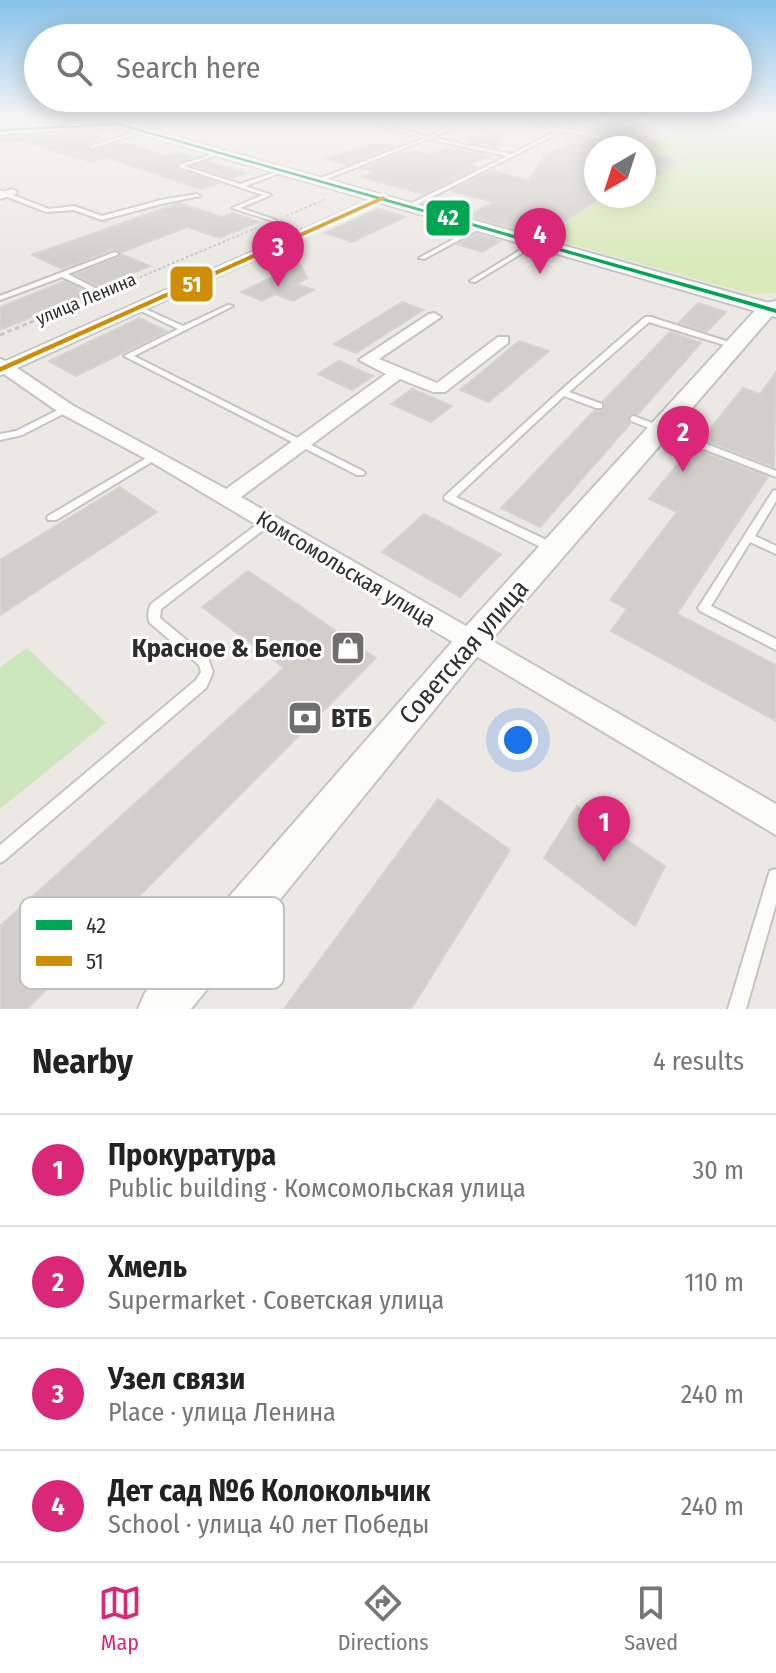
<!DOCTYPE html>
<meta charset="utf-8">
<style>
body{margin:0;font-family:"Fira Sans Condensed",sans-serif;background:#f2f2f2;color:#222}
.compass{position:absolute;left:584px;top:136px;width:72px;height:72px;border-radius:50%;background:#fff;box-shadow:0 4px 20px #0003;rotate:219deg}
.you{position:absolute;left:518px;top:740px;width:28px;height:28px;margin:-20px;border:6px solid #fff;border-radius:50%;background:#1a73e8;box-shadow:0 0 0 12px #1a73e833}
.badge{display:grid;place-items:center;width:52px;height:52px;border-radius:50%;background:#db2777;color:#fff;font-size:26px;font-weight:700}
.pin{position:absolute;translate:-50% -66px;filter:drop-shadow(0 2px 4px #0008)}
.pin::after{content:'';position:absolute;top:42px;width:28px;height:24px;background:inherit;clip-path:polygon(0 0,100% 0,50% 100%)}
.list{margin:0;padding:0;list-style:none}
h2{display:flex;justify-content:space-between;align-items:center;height:104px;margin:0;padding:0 32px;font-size:34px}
h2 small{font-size:26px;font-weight:400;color:#767676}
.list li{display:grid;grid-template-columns:52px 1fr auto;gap:24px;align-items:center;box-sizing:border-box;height:112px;padding:0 32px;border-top:2px solid #e0e0e0}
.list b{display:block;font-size:30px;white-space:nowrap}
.list p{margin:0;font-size:26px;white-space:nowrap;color:#767676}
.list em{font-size:26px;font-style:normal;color:#767676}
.icon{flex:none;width:44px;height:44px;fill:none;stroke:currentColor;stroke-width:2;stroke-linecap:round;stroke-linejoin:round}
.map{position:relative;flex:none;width:776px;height:1009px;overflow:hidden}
.search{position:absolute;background:#fff;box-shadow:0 4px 20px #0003;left:24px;right:24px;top:24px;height:88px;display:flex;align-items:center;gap:20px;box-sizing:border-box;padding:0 28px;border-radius:44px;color:#767676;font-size:30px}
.sheet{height:552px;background:#fff}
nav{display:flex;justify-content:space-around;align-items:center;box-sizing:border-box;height:112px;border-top:2px solid #e0e0e0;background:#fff;font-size:22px;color:#767676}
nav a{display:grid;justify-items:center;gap:4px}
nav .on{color:#db2777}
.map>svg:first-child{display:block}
.green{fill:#cee6be}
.pitch{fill:#d9eabb}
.building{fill:#d1cecb;stroke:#d7d4d0;stroke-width:2}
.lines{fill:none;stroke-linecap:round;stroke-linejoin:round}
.service-casing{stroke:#c5c4c5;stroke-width:4}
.minor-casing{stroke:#c5c4c5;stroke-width:4}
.tertiary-casing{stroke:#c5c4c5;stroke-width:4}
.secondary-casing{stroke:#c5c4c5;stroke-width:4}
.path-far1{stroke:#c9c9c8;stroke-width:2;stroke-dasharray:3 2;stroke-linecap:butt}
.path{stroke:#c9c9c8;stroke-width:3;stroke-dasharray:5 3;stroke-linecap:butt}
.service{fill:#fcfcfb;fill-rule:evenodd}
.minor{fill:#fcfcfb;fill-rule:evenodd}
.tertiary{fill:#fcfcfb;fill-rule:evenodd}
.secondary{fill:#fcfcfb;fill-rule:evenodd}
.bus-1-casing{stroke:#fff;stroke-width:6}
.bus-2-casing{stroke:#fff;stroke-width:6}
.bus-1{fill:#00a651;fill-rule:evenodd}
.bus-2{fill:#cf8e09;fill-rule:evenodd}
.labels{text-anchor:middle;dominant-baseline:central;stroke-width:6;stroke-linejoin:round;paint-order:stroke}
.far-street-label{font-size:18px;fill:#2e2e2e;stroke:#fff}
.street-label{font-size:22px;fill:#2e2e2e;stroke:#fff}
.near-poi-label{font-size:26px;font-weight:bold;fill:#2e2e2e;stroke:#fff;text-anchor:end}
.near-street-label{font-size:26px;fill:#2e2e2e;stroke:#fff}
.key{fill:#fff;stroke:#c0c0c0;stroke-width:2}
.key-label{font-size:22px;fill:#2e2e2e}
.line-badge{stroke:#fff;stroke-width:3}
.badge-label{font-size:22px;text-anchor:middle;font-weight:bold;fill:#fff}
</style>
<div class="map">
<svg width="776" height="1009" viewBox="0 0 776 1009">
<rect width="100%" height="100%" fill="#ece8e4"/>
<!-- green -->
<polygon class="green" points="27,648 106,723 0,809 0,667"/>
<!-- pitch -->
<polygon class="pitch" points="690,120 776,120 776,293 751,294 540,236 581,211 596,196 644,196 644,148"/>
<!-- building -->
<g class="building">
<polygon points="604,123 634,129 620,138 580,129"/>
<polygon points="505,132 496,148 466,142 468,138"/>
<polygon points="89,133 106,138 87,144 87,150 120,142 166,156 178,153 193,157 176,163 176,169 218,183 201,189 106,157 91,162 23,141 0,142 0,137"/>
<polygon points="568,135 612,143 605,148 596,148 596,201 565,221 544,215 519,230 467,216 494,202 451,191 491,171 529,180 545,155 575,142 561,139"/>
<polygon points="374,144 395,146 347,165 325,158"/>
<polygon points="447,148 490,155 468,165 477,167 424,194 362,177 375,172 362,169 410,150 431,155"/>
<polygon points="644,153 680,160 644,184"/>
<polygon points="207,161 211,163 247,173 232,178 194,166"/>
<polygon points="179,203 222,217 232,213 259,222 219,238 187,227 120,253 114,249 62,269 32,255"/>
<polygon points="378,209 405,217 352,242 325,233"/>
<polygon points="477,234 501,241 482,252 457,244"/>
<polygon points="121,254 150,266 99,287 75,274 118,258"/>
<polygon points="300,264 307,278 296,284 314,290 293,301 275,294 262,301 241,292"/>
<polygon points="65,281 87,292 83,293 86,295 0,330 0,307"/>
<polygon points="402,302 423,310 356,353 334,344"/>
<polygon points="698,303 726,312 706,332 679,323"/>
<polygon points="139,318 167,331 76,376 49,361"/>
<polygon points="670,332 701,343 638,414 628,416 630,424 540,527 501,508 594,411 604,410 603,401"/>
<polygon points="519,341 549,351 489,402 460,390"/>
<polygon points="339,361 373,376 352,390 318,374"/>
<polygon points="776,372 774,467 702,439 743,388 760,394"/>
<polygon points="412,389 452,406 431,422 391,404"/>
<polygon points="695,449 768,477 677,614 776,665 776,721 611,631 627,609 610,600 677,512 649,499 682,459 685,460"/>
<polygon points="120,487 157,512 0,615 0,560"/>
<polygon points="424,514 501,554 460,597 382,552"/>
<polygon points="248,571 376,658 27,1009 0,1009 0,926 284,668 202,607"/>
<polygon points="438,799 510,850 411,1009 284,1009"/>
<polygon points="577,806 665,866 635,926 544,858"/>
</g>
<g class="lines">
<!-- service casing -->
<g class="service-casing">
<g id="service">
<polygon points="206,120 250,120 118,125 116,124"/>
<path d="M361,120H368L428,137L462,120H467L432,138L511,154L558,130L511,120C527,120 542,127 558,128C567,128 574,121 583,120L566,129L627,142L625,143L563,131L410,208L408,207V205L507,156L428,139L322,181H318V179L424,138Z"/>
<polygon points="142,130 146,131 92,148 88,147"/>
<polygon points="219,152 223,153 184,166 240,184 285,169 285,171 245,186 271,195 240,208 276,220 276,222 232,208 263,195 177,166"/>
<polygon points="0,190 49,209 74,206 102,216 161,200 197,194 200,196 161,204 102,220 74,210 46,212 0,194"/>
<polygon points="481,224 483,225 483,227 424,259 419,258"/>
<polygon points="535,241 540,242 475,282 470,281"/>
<polygon points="115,252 118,254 117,255 68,274 103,292 103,294 99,294 62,277 0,300 0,296"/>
<polygon points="228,305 233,306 134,356 363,471 365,473 363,475 357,475 124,356 178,329 137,309 137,307 141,307 183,326"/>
<polygon points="645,317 651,317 738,345 737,347 731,347 649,322 569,392 602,404 602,408 596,408 564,396 456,497 557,545 558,548 557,551 549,551 445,500 444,498 445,496 560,391"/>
<polygon points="66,406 70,409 69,411 22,435 0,440 0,434 16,431"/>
<polygon points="634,416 776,471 776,477 631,421 630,419 631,417"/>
<polygon points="155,453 158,454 160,456 158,458 56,520 48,520 47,518 48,516"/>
<polygon points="776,490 776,501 755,536 776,546 776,554 750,542 711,606 776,639 776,650 700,611 698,608 773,491"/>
<path d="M267,518L271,520L272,522L271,524L161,609L160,618L208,658L213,672L206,688L5,860L0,863V845L196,680L201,672L199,665L150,623C147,618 148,609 151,604L263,520Z"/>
<polygon points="776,869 776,904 746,1009 728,1009 768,877 770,871"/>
</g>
</g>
<!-- minor casing -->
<g class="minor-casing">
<g id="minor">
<polygon points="12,189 17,192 16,194 0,199 0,193"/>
<polygon points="379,196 388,198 17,368 72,405 226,489 386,374 359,360 429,314 434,313 441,317 379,359 437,383 498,337 508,337 508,343 445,392 433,392 400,379 241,497 776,804 776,835 148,460 60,413 4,374 0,375 0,359 6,361"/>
</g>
</g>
<!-- tertiary casing -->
<g class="tertiary-casing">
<polygon id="tertiary" points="776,301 776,311 481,652 191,1009 138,1009 145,993 459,634 761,304"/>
</g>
<!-- secondary casing -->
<g class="secondary-casing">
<polygon id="secondary" points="118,121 776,305 776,317 118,127 0,134 0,126"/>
</g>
<!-- path-far1 -->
<g class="path-far1">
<polyline points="286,216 326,199"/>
<polyline points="112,289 256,228"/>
</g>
<!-- path -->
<g class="path">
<polyline points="109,290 117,287"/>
<polyline points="0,335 86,299"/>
</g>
<!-- service -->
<use href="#service" class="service"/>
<!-- minor -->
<use href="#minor" class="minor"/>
<!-- tertiary -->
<use href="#tertiary" class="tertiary"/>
<!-- secondary -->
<use href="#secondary" class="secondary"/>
<!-- bus-1 casing -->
<g class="bus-1-casing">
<polygon id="bus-1" points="118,123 776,309 776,313 118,125 0,131 0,129"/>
</g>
<!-- bus-2 casing -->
<g class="bus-2-casing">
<polygon id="bus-2" points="383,196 386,198 385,199 0,372 0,367"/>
</g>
<!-- bus-1 -->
<use href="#bus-1" class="bus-1"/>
<!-- bus-2 -->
<use href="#bus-2" class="bus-2"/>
</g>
<!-- sky -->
<linearGradient id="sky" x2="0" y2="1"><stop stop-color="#88c2ea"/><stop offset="0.46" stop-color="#f6f5f3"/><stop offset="1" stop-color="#f6f5f3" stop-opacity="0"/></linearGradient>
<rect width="776" height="261" fill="url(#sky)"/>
<!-- icons -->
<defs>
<g id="shop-square" transform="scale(1.8)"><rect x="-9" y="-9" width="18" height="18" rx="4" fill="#706f6e" stroke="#fff"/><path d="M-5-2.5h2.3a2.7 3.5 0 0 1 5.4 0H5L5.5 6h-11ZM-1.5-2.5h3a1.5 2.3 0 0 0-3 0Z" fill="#fff"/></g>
<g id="bank-square" transform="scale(1.8)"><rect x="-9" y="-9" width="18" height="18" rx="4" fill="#706f6e" stroke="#fff"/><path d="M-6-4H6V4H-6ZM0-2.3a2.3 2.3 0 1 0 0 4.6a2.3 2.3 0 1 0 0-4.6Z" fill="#fff"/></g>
</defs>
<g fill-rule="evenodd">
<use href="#shop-square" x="348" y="648"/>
<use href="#bank-square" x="305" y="718"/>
</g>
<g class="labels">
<!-- far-street labels -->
<g class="far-street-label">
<text transform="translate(86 299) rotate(-23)">улица Ленина</text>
</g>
<!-- street labels -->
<g class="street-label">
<text transform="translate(346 569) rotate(31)">Комсомольская улица</text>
</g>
<!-- near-poi labels -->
<g class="near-poi-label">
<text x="322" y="648">Красное &amp; Белое</text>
<text x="331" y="718" text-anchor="start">ВТБ</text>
</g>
<!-- near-street labels -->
<g class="near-street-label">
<text transform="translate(464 652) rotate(-49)">Советская улица</text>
</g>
</g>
<!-- legend -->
<rect x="20" y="897" width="264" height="92" rx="12" class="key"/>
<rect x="36" y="920" width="36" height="10" fill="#00a651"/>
<rect x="36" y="956" width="36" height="10" fill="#cf8e09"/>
<g class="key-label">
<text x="86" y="933">42</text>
<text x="86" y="969">51</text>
</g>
<g class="line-badge">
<rect x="425" y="199" width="46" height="38" rx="8" fill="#00a651"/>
<rect x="169" y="265" width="45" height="38" rx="8" fill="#cf8e09"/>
</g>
<g class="badge-label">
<text x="448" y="225">42</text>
<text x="192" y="292">51</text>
</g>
</svg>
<svg class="compass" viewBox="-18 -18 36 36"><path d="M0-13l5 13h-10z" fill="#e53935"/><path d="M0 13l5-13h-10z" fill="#767676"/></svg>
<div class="you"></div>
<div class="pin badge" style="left:604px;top:862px">1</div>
<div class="pin badge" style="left:683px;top:472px">2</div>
<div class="pin badge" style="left:278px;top:287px">3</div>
<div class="pin badge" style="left:540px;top:274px">4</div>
<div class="search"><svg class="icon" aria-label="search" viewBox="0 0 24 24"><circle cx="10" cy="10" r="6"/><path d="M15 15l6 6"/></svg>Search here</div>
</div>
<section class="sheet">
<h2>Nearby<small>4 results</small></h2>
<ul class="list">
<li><span class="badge">1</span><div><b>Прокуратура</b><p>Public building · Комсомольская улица</p></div><em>30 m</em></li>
<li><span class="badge">2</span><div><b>Хмель</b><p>Supermarket · Советская улица</p></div><em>110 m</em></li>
<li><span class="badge">3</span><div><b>Узел связи</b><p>Place · улица Ленина</p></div><em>240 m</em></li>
<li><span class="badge">4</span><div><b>Дет сад №6 Колокольчик</b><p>School · улица 40 лет Победы</p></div><em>240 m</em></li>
</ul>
</section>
<nav>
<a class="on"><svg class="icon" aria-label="map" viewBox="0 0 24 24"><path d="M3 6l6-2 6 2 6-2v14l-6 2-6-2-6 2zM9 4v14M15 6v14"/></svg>Map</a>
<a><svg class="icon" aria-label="directions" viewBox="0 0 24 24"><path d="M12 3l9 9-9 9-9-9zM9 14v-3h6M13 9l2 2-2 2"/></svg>Directions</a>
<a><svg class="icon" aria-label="saved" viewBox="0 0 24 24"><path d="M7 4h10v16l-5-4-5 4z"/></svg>Saved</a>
</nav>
